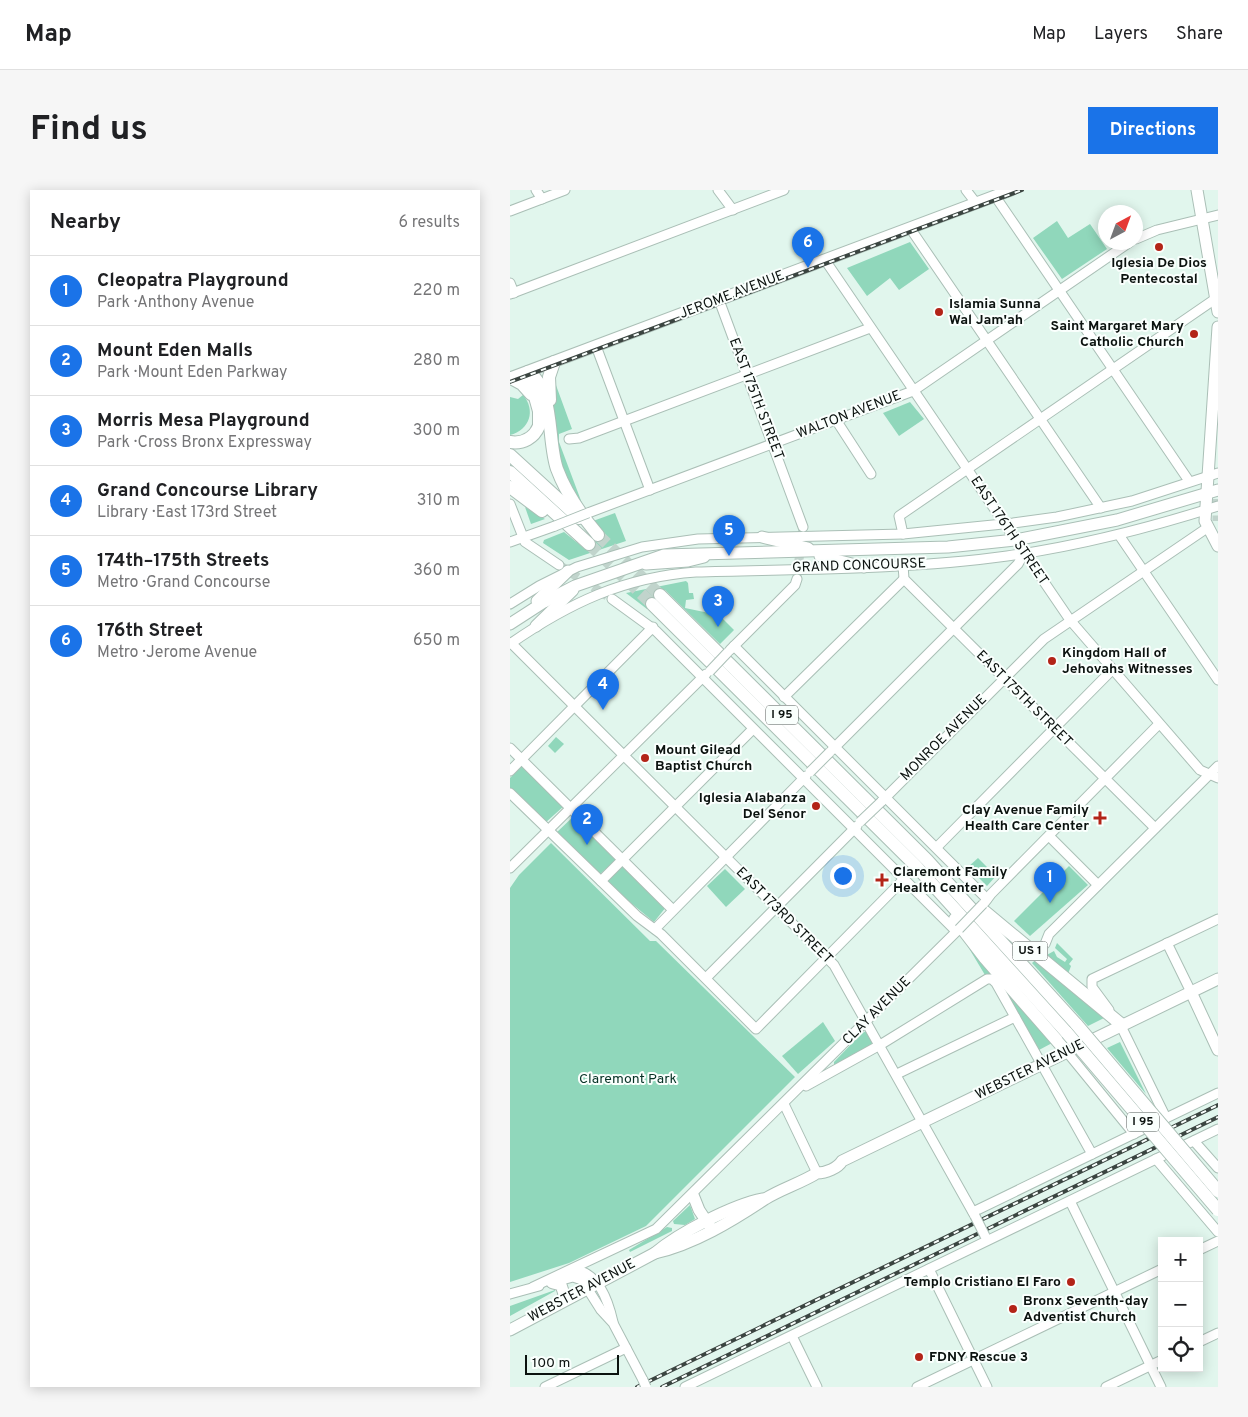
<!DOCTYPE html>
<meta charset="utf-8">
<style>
body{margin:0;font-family:Overpass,sans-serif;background:#f6f6f6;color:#202124}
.controls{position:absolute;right:15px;bottom:15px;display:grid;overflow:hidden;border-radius:0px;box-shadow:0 2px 12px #0003}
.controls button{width:45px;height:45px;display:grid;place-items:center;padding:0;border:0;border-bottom:1px solid #e0e0e0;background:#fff;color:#202124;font:25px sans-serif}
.compass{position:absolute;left:588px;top:15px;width:45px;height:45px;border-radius:50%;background:#fff;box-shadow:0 2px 12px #0003;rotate:41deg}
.scale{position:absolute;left:15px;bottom:12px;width:94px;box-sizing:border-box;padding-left:5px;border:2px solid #0b120f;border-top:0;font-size:14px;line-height:18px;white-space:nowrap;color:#0b120f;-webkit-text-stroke:4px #fafffd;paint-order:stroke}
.you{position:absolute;left:332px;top:685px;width:18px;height:18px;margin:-12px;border:4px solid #fff;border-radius:50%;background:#1a73e8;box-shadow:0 0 0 8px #1a73e833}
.badge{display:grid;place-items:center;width:32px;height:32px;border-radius:50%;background:#1a73e8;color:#fff;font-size:16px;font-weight:700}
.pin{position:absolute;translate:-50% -41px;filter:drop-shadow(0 1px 2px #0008)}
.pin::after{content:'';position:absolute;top:26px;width:18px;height:15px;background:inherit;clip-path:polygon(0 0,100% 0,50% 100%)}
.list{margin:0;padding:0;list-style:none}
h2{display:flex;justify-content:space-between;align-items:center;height:65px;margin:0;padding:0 20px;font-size:21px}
h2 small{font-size:16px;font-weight:400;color:#757577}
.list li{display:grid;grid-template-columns:32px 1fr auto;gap:15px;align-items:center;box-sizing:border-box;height:70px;padding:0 20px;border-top:1px solid #e0e0e0}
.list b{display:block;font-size:19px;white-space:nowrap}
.list p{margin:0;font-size:16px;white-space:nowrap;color:#757577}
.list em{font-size:16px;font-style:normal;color:#757577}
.icon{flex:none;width:28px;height:28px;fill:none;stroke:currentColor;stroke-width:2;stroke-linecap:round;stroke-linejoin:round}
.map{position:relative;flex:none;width:708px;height:1197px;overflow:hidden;border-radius:0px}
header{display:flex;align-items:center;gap:30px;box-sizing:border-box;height:70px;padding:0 25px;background:#fff;border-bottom:1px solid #e0e0e0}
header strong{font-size:24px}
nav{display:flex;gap:28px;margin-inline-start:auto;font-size:18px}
.intro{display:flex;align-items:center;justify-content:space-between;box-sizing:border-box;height:120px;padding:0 30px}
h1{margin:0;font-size:35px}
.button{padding:12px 22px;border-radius:0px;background:#1a73e8;color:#fff;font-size:18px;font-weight:700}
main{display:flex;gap:30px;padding:0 30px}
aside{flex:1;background:#fff;border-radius:0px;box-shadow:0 2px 12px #0003}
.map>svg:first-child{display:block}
.green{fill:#90d7bb}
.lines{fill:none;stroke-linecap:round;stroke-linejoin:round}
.minor-tunnel{stroke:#c1d4cc;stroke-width:9;stroke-dasharray:9 4.5;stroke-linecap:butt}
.major-tunnel{stroke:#c1d4cc;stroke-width:11;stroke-dasharray:11 5.5;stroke-linecap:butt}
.highway-tunnel{stroke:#c1d4cc;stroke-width:12;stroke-dasharray:12 6;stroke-linecap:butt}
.minor-casing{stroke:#aabfb6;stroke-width:11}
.major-casing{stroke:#aabfb6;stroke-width:13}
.highway-casing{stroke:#aabfb6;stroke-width:14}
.minor{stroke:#fff;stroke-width:9}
.major{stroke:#fff;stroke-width:11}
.highway{stroke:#fff;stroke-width:12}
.rail-casing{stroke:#3b4541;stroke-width:4}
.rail{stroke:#fafffd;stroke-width:2;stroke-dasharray:5.5;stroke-linecap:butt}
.minor-bridge-casing{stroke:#aabfb6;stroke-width:11;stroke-linecap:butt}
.highway-bridge-casing{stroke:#aabfb6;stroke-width:14;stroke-linecap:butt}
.minor-bridge{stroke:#fff;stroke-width:9}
.highway-bridge{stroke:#fff;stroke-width:12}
.poi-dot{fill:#b32418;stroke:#fafffd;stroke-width:2}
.labels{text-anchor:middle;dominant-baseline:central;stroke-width:4;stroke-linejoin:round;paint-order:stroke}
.shield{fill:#fafffd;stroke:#535956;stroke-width:1}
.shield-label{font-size:12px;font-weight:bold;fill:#0b120f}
.poi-label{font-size:14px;font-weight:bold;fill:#0b120f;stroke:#fafffd;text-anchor:start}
.street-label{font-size:14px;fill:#0b120f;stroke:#fafffd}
.park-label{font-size:14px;fill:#063225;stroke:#fafffd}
</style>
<header>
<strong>Map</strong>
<nav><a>Map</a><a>Layers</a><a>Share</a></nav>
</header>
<div class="intro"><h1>Find us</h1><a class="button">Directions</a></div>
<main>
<aside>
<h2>Nearby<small>6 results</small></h2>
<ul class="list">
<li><span class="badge">1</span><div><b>Cleopatra Playground</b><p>Park · Anthony Avenue</p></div><em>220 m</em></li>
<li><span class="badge">2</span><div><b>Mount Eden Malls</b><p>Park · Mount Eden Parkway</p></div><em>280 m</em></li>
<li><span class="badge">3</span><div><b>Morris Mesa Playground</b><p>Park · Cross Bronx Expressway</p></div><em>300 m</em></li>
<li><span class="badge">4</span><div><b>Grand Concourse Library</b><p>Library · East 173rd Street</p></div><em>310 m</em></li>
<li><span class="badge">5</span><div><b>174th–175th Streets</b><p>Metro · Grand Concourse</p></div><em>360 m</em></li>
<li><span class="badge">6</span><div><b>176th Street</b><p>Metro · Jerome Avenue</p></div><em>650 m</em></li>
</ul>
</aside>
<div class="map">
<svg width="708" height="1197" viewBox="0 0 708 1197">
<rect width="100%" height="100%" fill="#e1f6ed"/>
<!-- green -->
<g class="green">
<polygon points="547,31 558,48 580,34 597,59 552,89 523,48"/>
<polygon points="400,52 419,79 389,100 380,88 357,106 337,78"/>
<polygon points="43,187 62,239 49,244 49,252 73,316 54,285 45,245 41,188"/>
<path d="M13,205C26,220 20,240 0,245V207L8,209Z"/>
<polygon points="400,212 414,229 389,246 373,223"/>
<polygon points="15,317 35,329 21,334"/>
<polygon points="105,323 116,351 59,370 33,353 34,350 54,342 75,359 92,341 83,331"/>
<polygon points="176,391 178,393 179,403 183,403 184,409 176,410 175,418 199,423 203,419 224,440 210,454 155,400 137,419 116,403"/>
<polygon points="46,547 54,554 45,563 38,556"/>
<polygon points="13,575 54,616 35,633 0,599 0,588"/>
<polygon points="64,626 108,668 89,685 46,643"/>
<polygon points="41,653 140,751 146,751 285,887 136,1036 59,1073 0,1092 0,698 9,685"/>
<polygon points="468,668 486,686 477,696 458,677"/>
<polygon points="113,675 156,717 144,732 98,694 97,691"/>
<polygon points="559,676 578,695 520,746 504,731"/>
<polygon points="215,679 235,699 216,717 197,696"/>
<polygon points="454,750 544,852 529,860 495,802 478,785 475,785"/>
<polygon points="547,753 563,769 559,774 561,776 558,784 533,767 544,761 547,767 555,772 557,769 545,758"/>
<polygon points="526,770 596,827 578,836 522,773"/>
<polygon points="313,832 325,851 288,884 272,866"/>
<polygon points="356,841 363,851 361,856 324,876 324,872 351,844"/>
<polygon points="610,852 636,904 597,858"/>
<polygon points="180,1015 185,1029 175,1035 164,1034 163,1031"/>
<polygon points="157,1037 162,1038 162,1041 120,1062 119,1060"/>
<polygon points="45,1100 45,1101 0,1126 0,1116"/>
</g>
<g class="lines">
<!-- minor-tunnel -->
<g class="minor-tunnel">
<polyline points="49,375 97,406"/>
<polyline points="287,386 293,337"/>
</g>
<!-- major-tunnel -->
<polyline class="major-tunnel" points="708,309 708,331"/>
<!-- highway-tunnel -->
<g class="highway-tunnel">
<polyline points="88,345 150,405"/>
<polyline points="79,354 142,414"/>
</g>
<!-- minor casing -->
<g class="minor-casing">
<g id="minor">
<polyline points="26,0 32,9"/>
<polyline points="208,0 223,20"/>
<polyline points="456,0 466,13"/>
<polyline points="485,6 679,291"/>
<polyline points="0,21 55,0"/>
<polyline points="400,38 591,318"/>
<polyline points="626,49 647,40 708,25"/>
<polyline points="315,70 560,430 690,580 708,588"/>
<polyline points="0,93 4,103"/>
<polyline points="0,104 274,0"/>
<polyline points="209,110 293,337"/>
<polyline points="86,156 140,300"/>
<polyline points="326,230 361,284"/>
<polyline points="59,249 69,248 360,138"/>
<polyline points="0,314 15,352 49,375"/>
<polyline points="78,323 403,201 620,52"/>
<polyline points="393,344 389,326 708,107"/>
<polyline points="609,345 708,490"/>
<polyline points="0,352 45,336"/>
<polyline points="393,375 394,389 645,638"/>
<polyline points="102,409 146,441 446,741"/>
<polyline points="0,414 29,396 67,377 132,357 188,349 393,344 503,333 547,327 622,311 708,283"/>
<polyline points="1,453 324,775 465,1026"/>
<path d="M0,454C59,413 114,387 186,382C290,379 395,380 497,366C569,356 639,338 708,316"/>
<polyline points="224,456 477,709"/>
<polyline points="220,460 285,395 287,389"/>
<polyline points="274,507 394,389"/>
<polyline points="0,558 163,720"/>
<polyline points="322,560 508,374 514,363"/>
<polyline points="0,581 143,437"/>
<polyline points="0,603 127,726 151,744 246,839 394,689"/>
<polyline points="371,612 534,449 697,338"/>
<polyline points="539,646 588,695"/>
<polyline points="427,657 602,480"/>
<polyline points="0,678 196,484"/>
<polyline points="91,691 243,539"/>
<polyline points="475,712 481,704 649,534"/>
<polyline points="145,739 296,586"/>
<polyline points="657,753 681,802"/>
<polyline points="535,754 539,744 708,576"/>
<polyline points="196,788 347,636"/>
<polyline points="599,820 582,797 582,789 708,729"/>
<polyline points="609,832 656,928"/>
<polyline points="557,862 624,944"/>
<polyline points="387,884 505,827"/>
<polyline points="296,896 370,855 477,789 482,789 486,793 582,964"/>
<polyline points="274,914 307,983"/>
<polyline points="652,930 708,903"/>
<polyline points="684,951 708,978"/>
<polyline points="646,969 708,1042"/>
<polyline points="560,1011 651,1197"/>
<polyline points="463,1022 640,936"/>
<polyline points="689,1060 708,1051"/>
<path d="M63,1079C89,1083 98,1110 103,1132"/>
<polyline points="419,1079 477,1197"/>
<polyline points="41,1093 63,1087 72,1090 91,1120 103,1133 133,1190"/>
<polyline points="23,1097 146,1039 449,739"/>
<polyline points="0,1104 29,1096"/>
<polyline points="282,1146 307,1197"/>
<polyline points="689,1152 708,1143"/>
<polyline points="35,1197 116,1158"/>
<polyline points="175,1197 708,939"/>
<polyline points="407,1197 652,1079"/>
<polyline points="596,1197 652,1170"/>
</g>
</g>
<!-- major casing -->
<g class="major-casing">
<g id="major">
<polyline points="687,0 708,122"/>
<polyline points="708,137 695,331 708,356"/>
<polyline points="0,188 501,0"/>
<polyline points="252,347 298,358"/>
<polyline points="310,366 354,377"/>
<polyline points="136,374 178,371 194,367"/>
<polyline points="27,411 58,381"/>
<polyline points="0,434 34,412 65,396 154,365 438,357 505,350 607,330 708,300"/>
<polyline points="26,436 63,400"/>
<polyline points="681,802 708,860"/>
<polyline points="183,1005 189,1020 201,1038"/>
<path d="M145,1063C184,1054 222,1031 255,1009C271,999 291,993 307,983C316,983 328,978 332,971L708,789"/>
<polyline points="43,1093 51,1095 54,1104 53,1110"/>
<path d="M0,1140L145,1063C169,1043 222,1015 253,1009"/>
</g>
</g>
<!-- highway casing -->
<g class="highway-casing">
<g id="highway">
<path d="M18,182C45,199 37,251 47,279C56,303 71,325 88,345"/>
<polyline points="1,188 12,194 21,204"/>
<polyline points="40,210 39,187 44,172"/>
<path d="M0,252C13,254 24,248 29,236V221L18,182"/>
<polyline points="0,265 69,328"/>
<polyline points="0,282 79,354"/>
<polyline points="0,297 32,321"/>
<polyline points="150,405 417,670 567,835"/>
<polyline points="142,414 405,675 557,843"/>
<polyline points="475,722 612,835"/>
<polyline points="445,729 475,768 557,862"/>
</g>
</g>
<!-- minor -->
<use href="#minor" class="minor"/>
<!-- major -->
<use href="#major" class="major"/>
<!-- highway -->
<use href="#highway" class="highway"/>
<!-- rail casing -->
<g class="rail-casing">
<g id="rail">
<polyline points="0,192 512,0"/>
<polyline points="127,1197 708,915"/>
<polyline points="152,1197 708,927"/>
</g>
</g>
<!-- rail -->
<use href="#rail" class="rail"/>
<!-- minor-bridge casing -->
<g class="minor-bridge-casing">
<g id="minor-bridge">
<polyline points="45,336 78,323"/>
<polyline points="200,481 218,462"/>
<polyline points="300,582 320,562"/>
<polyline points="350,632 371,612"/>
<polyline points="449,739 473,714"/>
<polyline points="465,1026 475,1046"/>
<polyline points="133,1190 136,1197"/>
</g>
</g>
<!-- highway-bridge casing -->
<g class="highway-bridge-casing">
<g id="highway-bridge">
<polyline points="567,835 708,1001"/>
<polyline points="557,843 708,1020"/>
</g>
</g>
<!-- minor-bridge -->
<use href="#minor-bridge" class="minor-bridge"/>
<!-- highway-bridge -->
<use href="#highway-bridge" class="highway-bridge"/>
</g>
<!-- markers -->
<g class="poi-dot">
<circle cx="649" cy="57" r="5"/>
<circle cx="429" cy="122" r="5"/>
<circle cx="684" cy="144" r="5"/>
<circle cx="542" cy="471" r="5"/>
<circle cx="135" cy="568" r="5"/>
<circle cx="306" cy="616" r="5"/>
<path d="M587.5 620.5h5v5h5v5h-5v5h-5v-5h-5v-5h5z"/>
<path d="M369.5 682.5h5v5h5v5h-5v5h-5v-5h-5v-5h5z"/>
<circle cx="561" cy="1092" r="5"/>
<circle cx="503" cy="1119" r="5"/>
<circle cx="409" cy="1167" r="5"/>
</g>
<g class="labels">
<!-- shield labels -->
<g class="shield">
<rect x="256" y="515.5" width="32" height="19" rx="4"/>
<rect x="502.5" y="751.5" width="35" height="19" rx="4"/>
<rect x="617" y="922.5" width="32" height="19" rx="4"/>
</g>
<g class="shield-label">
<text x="272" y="525">I 95</text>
<text x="520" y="761">US 1</text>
<text x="633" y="932">I 95</text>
</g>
<!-- poi labels -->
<g class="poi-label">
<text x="649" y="73" text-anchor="middle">Iglesia De Dios<tspan x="649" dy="16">Pentecostal</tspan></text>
<text x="439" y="114">Islamia Sunna<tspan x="439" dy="16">Wal Jam'ah</tspan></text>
<text x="674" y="136" text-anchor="end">Saint Margaret Mary<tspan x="674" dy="16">Catholic Church</tspan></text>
<text x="552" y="463">Kingdom Hall of<tspan x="552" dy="16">Jehovahs Witnesses</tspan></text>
<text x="145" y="560">Mount Gilead<tspan x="145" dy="16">Baptist Church</tspan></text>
<text x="296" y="608" text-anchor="end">Iglesia Alabanza<tspan x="296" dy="16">Del Senor</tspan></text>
<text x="579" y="620" text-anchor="end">Clay Avenue Family<tspan x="579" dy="16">Health Care Center</tspan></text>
<text x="383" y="682">Claremont Family<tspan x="383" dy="16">Health Center</tspan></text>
<text x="551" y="1092" text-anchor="end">Templo Cristiano El Faro</text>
<text x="513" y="1111">Bronx Seventh-day<tspan x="513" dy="16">Adventist Church</tspan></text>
<text x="419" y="1167">FDNY Rescue 3</text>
</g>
<!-- street labels -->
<g class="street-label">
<text transform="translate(222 105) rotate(-21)">JEROME AVENUE</text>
<text transform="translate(246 209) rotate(69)">EAST 175TH STREET</text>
<text transform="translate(339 225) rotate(-21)">WALTON AVENUE</text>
<text transform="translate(499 341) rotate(56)">EAST 176TH STREET</text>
<text transform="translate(349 376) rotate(-2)">GRAND CONCOURSE</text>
<text transform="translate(514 509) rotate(45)">EAST 175TH STREET</text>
<text transform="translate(434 548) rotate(-45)">MONROE AVENUE</text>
<text transform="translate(274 726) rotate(45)">EAST 173RD STREET</text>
<text transform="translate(367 821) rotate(-45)">CLAY AVENUE</text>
<text transform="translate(520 880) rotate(-26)">WEBSTER AVENUE</text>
<text transform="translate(72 1101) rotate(-28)">WEBSTER AVENUE</text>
</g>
<!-- park labels -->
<g class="park-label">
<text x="118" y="889">Claremont Park</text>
</g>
</g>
</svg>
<div class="controls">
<button>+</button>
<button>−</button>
<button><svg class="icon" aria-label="locate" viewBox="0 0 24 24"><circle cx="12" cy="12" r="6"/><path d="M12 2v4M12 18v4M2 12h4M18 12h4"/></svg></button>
</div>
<svg class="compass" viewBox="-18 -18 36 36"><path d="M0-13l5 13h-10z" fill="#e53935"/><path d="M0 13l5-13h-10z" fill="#757577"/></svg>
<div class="scale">100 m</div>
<div class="you"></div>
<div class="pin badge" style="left:540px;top:713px">1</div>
<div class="pin badge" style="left:77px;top:655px">2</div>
<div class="pin badge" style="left:208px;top:437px">3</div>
<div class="pin badge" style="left:93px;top:520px">4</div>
<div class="pin badge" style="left:219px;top:366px">5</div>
<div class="pin badge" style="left:298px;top:78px">6</div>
</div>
</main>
